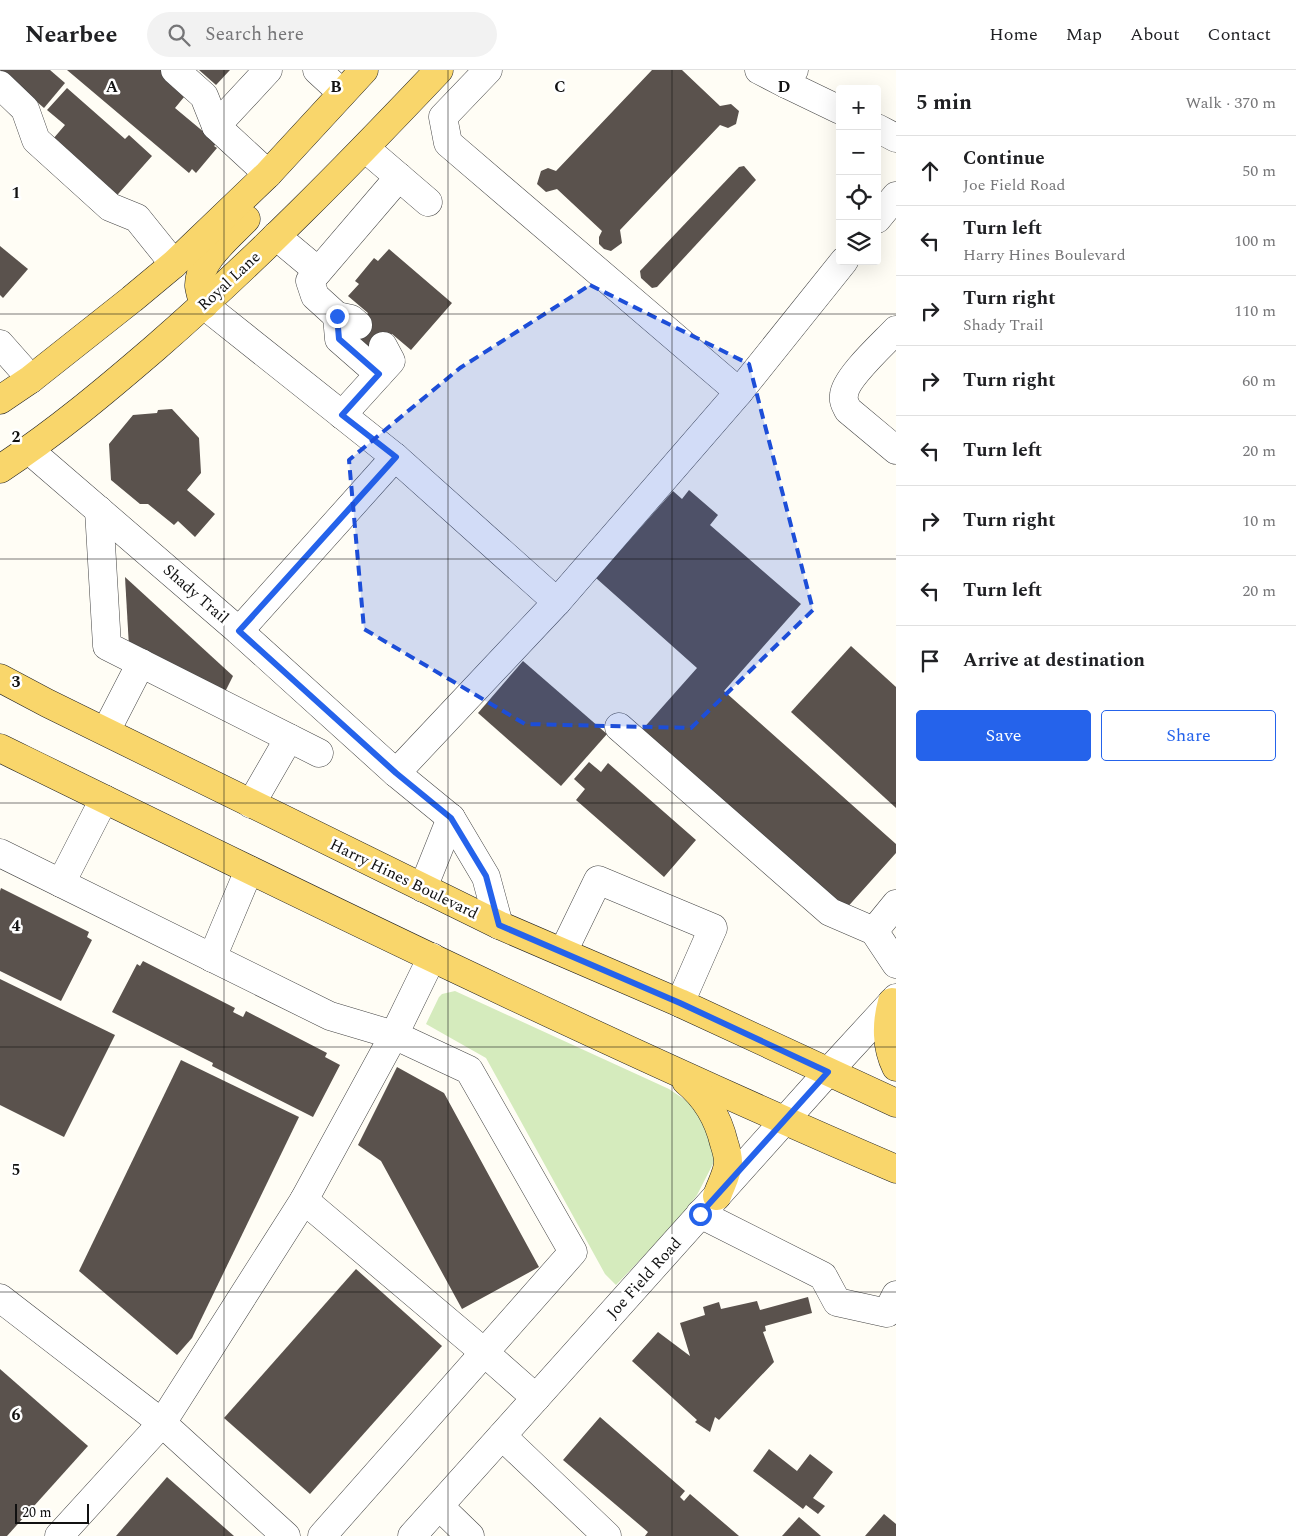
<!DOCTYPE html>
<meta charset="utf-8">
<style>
body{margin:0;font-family:Spectral,serif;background:#f2f2f2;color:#202124}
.controls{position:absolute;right:15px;top:15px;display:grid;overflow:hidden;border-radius:5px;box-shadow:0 5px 20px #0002}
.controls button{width:45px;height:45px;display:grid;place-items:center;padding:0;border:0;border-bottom:1px solid #e0e0e0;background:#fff;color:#202124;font:25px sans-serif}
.scale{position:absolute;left:15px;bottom:12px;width:74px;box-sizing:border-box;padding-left:5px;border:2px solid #111;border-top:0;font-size:14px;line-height:18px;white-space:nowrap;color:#111;-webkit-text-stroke:4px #fff;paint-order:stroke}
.stop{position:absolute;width:15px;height:15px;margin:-11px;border:4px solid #2563eb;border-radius:50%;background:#fff}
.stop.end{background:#2563eb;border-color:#fff;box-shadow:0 1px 5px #0008}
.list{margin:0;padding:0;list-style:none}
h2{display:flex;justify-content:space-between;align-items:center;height:65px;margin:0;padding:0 20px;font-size:21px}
h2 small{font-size:16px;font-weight:400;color:#757577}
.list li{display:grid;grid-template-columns:32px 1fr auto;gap:15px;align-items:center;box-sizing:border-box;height:70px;padding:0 20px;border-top:1px solid #e0e0e0}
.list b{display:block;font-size:19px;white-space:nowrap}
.list p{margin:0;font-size:16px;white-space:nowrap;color:#757577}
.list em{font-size:16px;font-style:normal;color:#757577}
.actions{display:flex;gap:10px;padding:15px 20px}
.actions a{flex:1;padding:11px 0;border:1px solid #2563eb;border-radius:5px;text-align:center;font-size:18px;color:#2563eb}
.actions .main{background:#2563eb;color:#fff}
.icon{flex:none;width:28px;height:28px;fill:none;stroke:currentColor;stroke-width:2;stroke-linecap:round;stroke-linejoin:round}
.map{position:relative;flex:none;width:896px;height:1466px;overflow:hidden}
header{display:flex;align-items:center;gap:30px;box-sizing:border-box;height:70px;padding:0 25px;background:#fff;border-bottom:1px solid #e0e0e0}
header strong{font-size:24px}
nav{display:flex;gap:28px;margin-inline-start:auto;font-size:18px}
.search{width:350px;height:45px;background:#f2f2f2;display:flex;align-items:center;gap:12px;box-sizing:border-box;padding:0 18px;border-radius:28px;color:#757577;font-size:19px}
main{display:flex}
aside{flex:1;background:#fff}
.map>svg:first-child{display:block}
.green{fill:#d5ebbd}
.building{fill:#5a524d}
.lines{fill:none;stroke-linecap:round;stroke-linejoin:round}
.minor-casing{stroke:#444;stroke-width:29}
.major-casing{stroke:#222;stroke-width:29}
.minor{stroke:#fff;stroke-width:28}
.major{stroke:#f9d66b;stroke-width:28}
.route{stroke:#2563eb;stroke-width:6}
.marked{fill:#1d4ed8;fill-opacity:0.2;stroke:#1d4ed8;stroke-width:4;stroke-dasharray:10 6;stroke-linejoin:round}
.grid{fill:none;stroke:#111;stroke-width:1;stroke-opacity:0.55}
.labels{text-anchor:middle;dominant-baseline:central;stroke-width:5;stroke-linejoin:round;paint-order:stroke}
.street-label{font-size:16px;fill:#111;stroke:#fff}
.grid-label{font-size:16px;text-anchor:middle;font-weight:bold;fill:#111;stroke:#fff;stroke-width:5;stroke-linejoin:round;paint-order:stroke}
</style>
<header>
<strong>Nearbee</strong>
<div class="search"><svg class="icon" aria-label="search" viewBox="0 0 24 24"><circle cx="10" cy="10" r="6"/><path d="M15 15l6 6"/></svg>Search here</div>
<nav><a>Home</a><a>Map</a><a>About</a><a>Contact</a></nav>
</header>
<main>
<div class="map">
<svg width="896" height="1466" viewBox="0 0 896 1466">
<rect width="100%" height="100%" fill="#fffdf5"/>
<!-- green -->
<polygon class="green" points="455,921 669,1019 693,1035 711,1066 715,1090 697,1125 680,1148 616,1215 605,1204 486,988 426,954 439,927 442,924"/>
<!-- building -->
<g class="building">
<polygon points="0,0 50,0 65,13 44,38"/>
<polygon points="67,0 164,0 189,21 175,38 217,73 214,76 217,78 196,103 192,99 189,103"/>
<polygon points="199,0 230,0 216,15"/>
<polygon points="652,0 682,0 720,36 731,34 739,41 736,54 728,58 720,55 620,160 622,173 611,181 604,179 599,174 599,167 602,161 557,119 546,122 537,114 541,101 548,98 556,101"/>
<polygon points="67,18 125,69 129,65 152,86 111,132 47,76 65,55 47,40"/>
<polygon points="744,96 756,110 657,217 652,218 641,208 640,201 739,97"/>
<polygon points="0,176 28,199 3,228 0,225"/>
<polygon points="389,179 452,233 411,280 392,264 371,289 347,268 368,243 348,226 359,214 355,211 374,188 378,191"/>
<polygon points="172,339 199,368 201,403 187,420 215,444 195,467 178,451 174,455 148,434 140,434 111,410 109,374 133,345 157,343 158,340"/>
<polygon points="689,420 718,445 710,455 801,534 724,621 896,774 896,783 844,841 641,661 697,598 596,508 673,421 682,429"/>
<polygon points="125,507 233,606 224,624 129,577"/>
<polygon points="851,576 896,617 896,738 791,642"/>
<polygon points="523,591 607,664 561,716 478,643"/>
<polygon points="589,692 601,702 608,693 696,770 664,807 576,730 585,719 574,709"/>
<polygon points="1,818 89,862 87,867 92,870 61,931 0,901 0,821"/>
<polygon points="143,891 235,938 233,942 243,947 246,941 327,983 325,987 340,995 313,1047 212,996 213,993 112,942 137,894 140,896"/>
<polygon points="0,909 115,965 64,1067 0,1035"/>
<polygon points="181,990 299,1047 192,1268 177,1285 79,1201"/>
<polygon points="397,997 444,1023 539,1197 462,1239 381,1091 358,1075"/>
<polygon points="356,1199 442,1276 310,1424 224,1348"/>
<polygon points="808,1227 812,1243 765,1256 766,1261 763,1262 774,1292 719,1350 715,1347 710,1362 695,1352 697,1350 632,1291 658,1262 690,1286 680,1253 705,1245 703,1237 719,1232 721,1239 757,1231 760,1240"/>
<polygon points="0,1299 88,1376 7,1466 0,1466"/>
<polygon points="600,1347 685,1421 680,1427 684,1431 690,1424 739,1466 645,1466 648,1462 563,1390"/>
<polygon points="769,1379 797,1401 810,1384 833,1402 813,1428 825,1436 818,1444 806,1435 803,1439 753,1401"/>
<polygon points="167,1407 234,1466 116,1466"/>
<polygon points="884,1444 896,1454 896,1466 865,1466"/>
<polygon points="799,1447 821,1466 782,1466"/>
</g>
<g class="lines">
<!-- minor casing -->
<g class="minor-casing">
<g id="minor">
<polyline points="175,0 204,26 216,56 268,104"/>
<polyline points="317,0 342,23"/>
<polyline points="488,0 443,47 448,73 739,322"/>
<polyline points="759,0 786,14"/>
<polyline points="794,0 786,14 840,40"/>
<polyline points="0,15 25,39 36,70 110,137 137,148 174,194"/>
<polyline points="216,56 268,0"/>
<polyline points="877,58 896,68"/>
<polyline points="365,78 428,132"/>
<polyline points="877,149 896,126"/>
<polyline points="276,166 318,201"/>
<polyline points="204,235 395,387 239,561"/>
<polyline points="337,246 339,269 379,304"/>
<polyline points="358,255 351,249 337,246 315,226 310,211 399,107"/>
<path d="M896,260C884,273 845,308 844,325C843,331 845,334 848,340L896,380"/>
<polyline points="0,274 31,309"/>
<polyline points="342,345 391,291 383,276"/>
<polyline points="29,380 239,561 396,703 451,748 486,807 499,855"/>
<polyline points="395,387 557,532"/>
<polyline points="99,440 107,576 319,683"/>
<polyline points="619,657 830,842 874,861 896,894"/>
<polyline points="106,661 141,593"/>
<polyline points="396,703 557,532 739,322 844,191"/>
<polyline points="251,734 289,668"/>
<polyline points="0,783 330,946 394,965 304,1130"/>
<polyline points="61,813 104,729"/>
<polyline points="423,818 451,748"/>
<polyline points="874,861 896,834"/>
<polyline points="563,882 598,810 713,858 680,933"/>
<polyline points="212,888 249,800"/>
<polyline points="700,1144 823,1206 837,1232 887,1243 896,1225"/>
<polyline points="0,1228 162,1353 59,1466"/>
<polyline points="502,1366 607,1466"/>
<polyline points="439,1436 470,1466"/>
<polyline points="286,1466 162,1353 304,1130 485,1283 536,1328"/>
<polyline points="322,1466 573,1182 469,1000 394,965 432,887"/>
<polyline points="412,1466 828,1002 896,928"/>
</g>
</g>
<!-- major casing -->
<g class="major-casing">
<g id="major">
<path d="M204,235C202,229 200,222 199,216C198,191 230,166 246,149"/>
<polyline points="0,330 31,309 132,229 174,194 268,104 364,0"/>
<path d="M0,399C55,363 105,321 155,278C255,191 348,96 439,0"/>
<polyline points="0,608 47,633 499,855 680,933 896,1033"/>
<path d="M0,678C296,823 593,969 896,1099"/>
<path d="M892,932C886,953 886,977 896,997"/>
<path d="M686,1011C707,1028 718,1048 724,1073C726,1079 728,1086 728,1092C728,1103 720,1116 717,1126"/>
</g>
</g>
<!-- minor -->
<use href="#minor" class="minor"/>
<!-- major -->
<use href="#major" class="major"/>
</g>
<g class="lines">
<!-- route -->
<polyline class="route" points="337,246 339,269 379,304 342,345 396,387 239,561 396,703 451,748 486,806 499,855 680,933 828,1002 700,1144"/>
</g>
<!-- marked area -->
<path class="marked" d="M590,215L749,294L813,540L691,658L525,654L364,559L349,390L460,298Z"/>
<!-- grid -->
<path class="grid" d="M224,0V1466M448,0V1466M672,0V1466M0,244H896M0,489H896M0,733H896M0,977H896M0,1222H896"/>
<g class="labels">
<!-- street labels -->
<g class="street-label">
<text transform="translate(229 211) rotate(-43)">Royal Lane</text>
<text transform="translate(196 524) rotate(41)">Shady Trail</text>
<text transform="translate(404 809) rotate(26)">Harry Hines Boulevard</text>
<text transform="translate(644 1208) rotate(-48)">Joe Field Road</text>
</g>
</g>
<g class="grid-label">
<text x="112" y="22">A</text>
<text x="336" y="22">B</text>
<text x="560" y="22">C</text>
<text x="784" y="22">D</text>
<text x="16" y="128">1</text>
<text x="16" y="372">2</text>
<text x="16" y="617">3</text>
<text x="16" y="861">4</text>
<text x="16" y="1105">5</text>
<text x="16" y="1350">6</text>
</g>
</svg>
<div class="controls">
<button>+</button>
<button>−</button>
<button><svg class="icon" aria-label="locate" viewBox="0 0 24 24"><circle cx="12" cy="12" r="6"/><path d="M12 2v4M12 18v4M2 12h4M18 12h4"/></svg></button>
<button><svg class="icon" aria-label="layers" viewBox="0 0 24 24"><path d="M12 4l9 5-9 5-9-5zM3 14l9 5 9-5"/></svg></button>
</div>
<div class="scale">20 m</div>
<div class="stop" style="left:700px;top:1144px"></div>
<div class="stop end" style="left:337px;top:246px"></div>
</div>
<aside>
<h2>5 min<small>Walk · 370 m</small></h2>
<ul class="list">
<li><svg class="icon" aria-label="ahead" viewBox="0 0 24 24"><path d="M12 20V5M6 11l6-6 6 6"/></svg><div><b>Continue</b><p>Joe Field Road</p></div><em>50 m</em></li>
<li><svg class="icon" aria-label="left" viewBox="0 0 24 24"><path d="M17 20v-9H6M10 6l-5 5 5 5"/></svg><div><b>Turn left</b><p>Harry Hines Boulevard</p></div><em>100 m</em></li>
<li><svg class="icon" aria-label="right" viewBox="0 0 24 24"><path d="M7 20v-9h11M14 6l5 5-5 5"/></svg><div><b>Turn right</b><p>Shady Trail</p></div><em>110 m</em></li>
<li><svg class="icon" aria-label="right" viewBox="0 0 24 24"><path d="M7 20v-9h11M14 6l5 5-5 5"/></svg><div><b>Turn right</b></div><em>60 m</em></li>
<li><svg class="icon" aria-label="left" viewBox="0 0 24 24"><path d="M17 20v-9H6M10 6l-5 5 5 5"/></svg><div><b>Turn left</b></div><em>20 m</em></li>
<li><svg class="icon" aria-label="right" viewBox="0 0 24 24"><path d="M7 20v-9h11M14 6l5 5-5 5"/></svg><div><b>Turn right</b></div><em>10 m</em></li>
<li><svg class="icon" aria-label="left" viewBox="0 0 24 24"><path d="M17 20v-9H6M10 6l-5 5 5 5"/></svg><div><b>Turn left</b></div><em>20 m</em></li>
<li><svg class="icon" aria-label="arrive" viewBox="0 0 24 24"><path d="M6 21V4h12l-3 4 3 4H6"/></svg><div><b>Arrive at destination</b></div></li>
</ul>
<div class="actions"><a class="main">Save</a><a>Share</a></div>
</aside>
</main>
